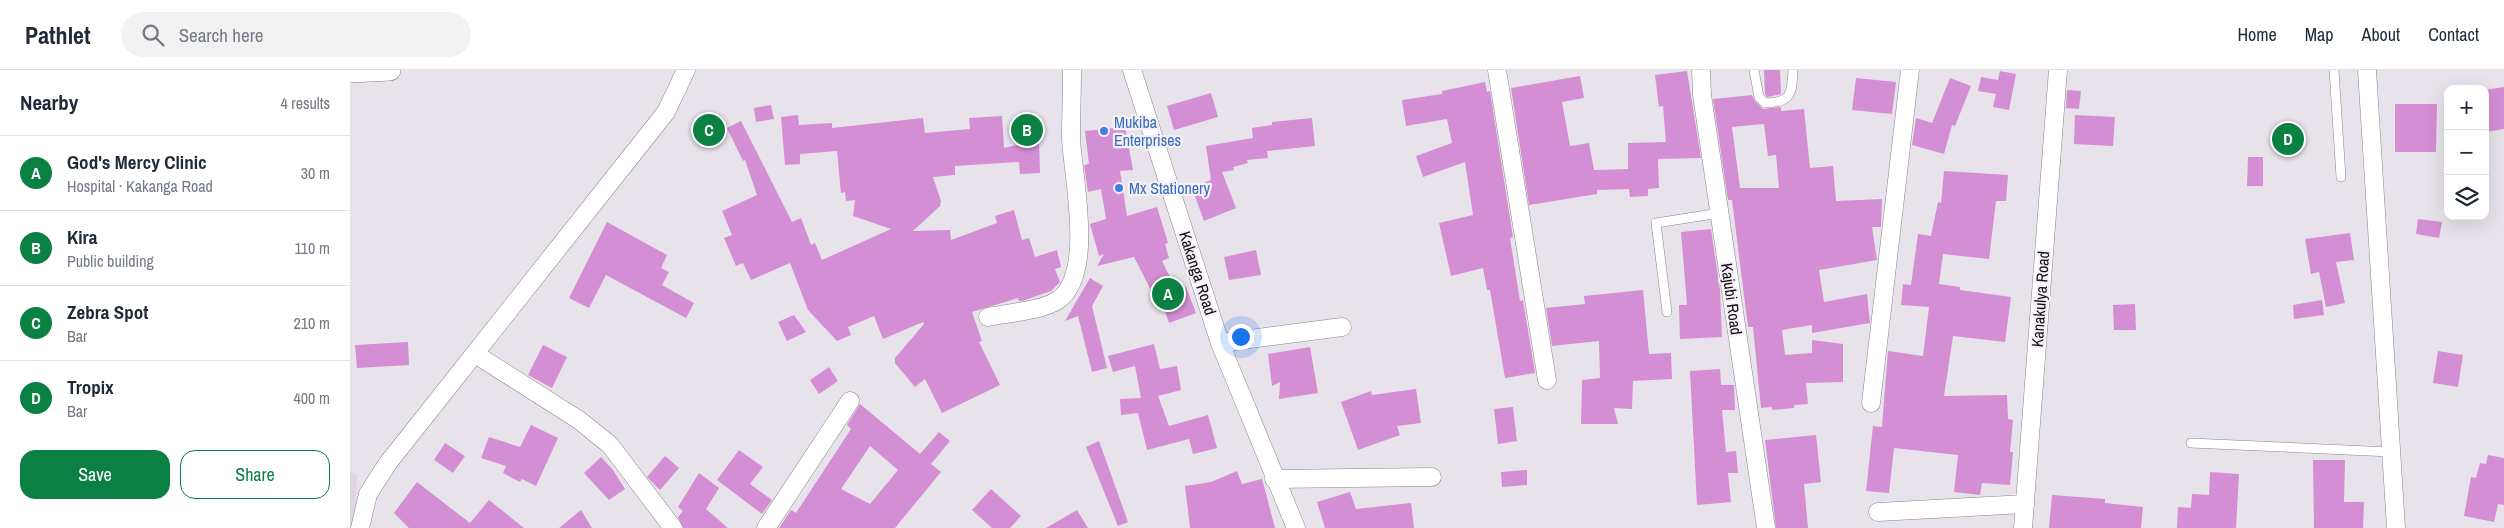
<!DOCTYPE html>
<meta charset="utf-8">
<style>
body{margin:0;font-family:"Archivo Narrow",sans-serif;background:#f2f2f3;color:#1f2937}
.controls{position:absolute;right:15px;top:15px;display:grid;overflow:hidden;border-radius:10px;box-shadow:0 5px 20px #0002}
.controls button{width:45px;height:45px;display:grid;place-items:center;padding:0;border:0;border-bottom:1px solid #e0e1e3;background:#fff;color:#1f2937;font:25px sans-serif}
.you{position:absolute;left:890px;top:266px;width:18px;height:18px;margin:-12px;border:4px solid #fff;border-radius:50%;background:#1a73e8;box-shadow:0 0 0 8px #1a73e833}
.badge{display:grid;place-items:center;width:32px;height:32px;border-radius:50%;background:#0b8043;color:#fff;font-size:16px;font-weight:700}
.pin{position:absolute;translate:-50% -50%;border:2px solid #fff;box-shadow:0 1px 5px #0006}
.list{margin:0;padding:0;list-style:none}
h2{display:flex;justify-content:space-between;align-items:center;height:65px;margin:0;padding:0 20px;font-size:21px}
h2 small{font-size:16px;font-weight:400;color:#747a83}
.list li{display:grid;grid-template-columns:32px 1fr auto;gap:15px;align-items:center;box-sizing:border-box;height:75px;padding:0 20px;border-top:1px solid #e0e1e3}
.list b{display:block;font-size:19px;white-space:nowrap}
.list p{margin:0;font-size:16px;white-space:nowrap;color:#747a83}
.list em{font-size:16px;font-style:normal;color:#747a83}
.actions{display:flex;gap:10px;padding:15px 20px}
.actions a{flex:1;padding:11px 0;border:1px solid #0b8043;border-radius:15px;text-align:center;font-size:18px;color:#0b8043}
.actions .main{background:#0b8043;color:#fff}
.icon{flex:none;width:28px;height:28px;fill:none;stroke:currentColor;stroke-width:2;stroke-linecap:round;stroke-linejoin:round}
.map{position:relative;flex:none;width:2154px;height:458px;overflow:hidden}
header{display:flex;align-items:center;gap:30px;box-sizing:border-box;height:70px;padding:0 25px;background:#fff;border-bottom:1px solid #e0e1e3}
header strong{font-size:24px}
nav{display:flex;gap:28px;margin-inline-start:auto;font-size:18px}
.search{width:350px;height:45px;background:#f2f2f3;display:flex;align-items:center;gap:12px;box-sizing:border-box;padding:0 18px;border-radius:28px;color:#747a83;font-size:19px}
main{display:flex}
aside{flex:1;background:#fff}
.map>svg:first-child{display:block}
.built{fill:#ded4e2}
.building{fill:#d48ed4;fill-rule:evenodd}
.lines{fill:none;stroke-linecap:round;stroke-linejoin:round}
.service-casing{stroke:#89858b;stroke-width:10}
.minor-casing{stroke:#89858b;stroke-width:19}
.tertiary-casing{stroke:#89858b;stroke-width:22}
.service{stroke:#fff;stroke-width:9}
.minor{stroke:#fff;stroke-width:18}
.tertiary{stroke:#fff;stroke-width:21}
.shop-dot{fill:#3f7fe0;stroke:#f6f0f8;stroke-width:2}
.labels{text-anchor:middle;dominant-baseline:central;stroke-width:4.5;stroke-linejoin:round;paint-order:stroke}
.shop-label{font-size:16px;fill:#366cbe;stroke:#f6f0f8;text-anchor:start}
.street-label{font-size:16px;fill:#110f11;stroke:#f6f0f8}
</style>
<header>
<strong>Pathlet</strong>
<div class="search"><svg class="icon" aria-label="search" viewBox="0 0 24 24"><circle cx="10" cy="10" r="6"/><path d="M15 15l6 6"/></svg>Search here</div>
<nav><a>Home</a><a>Map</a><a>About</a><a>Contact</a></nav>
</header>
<main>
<aside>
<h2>Nearby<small>4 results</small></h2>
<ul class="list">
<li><span class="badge">A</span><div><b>God's Mercy Clinic</b><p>Hospital · Kakanga Road</p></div><em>30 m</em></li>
<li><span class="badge">B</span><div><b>Kira</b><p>Public building</p></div><em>110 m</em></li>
<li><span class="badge">C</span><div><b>Zebra Spot</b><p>Bar</p></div><em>210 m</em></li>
<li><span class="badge">D</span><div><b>Tropix</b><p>Bar</p></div><em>400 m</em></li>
</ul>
<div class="actions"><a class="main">Save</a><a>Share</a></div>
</aside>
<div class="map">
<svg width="2154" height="458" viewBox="0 0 2154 458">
<rect width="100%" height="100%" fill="#e8e3eb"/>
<!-- built -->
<polygon class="built" points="0,401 7,405 5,458 0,458"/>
<!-- building -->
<g class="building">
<polygon points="1414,0 1430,0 1431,24 1417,27 1415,24"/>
<polygon points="1337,1 1351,88 1308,89 1309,118 1298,119 1298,126 1280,127 1279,119 1247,120 1247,124 1179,135 1161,18 1230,6 1234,28 1212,32 1220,76 1239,73 1244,100 1278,99 1278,73 1316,72 1313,36 1309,37 1305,5"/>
<polygon points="1650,1 1666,4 1659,40 1643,37 1646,24 1628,21 1631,7 1648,10"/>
<polygon points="1506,8 1546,12 1542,44 1502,40"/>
<polygon points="1600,8 1621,16 1605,56 1602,55 1594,84 1562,75 1566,48 1582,53"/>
<polygon points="1135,12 1137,22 1140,21 1163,167 1160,168 1170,231 1173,230 1185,303 1155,308 1140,220 1137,220 1133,198 1101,206 1089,153 1123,145 1115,92 1073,107 1066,86 1102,73 1097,49 1056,56 1052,30 1092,24 1092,21"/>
<polygon points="2154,17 2154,59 2135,62 2135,20"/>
<polygon points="1717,20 1731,21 1729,39 1716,38"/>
<polygon points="861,23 868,47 824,60 817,36"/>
<path d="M1402,25L1405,31L1413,39L1431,37V41L1454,39L1460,98L1483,96L1486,131L1532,129L1531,157H1522L1527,190L1469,200L1474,232L1517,224L1520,253L1462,263V255L1432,260L1435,285L1462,283V270L1493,274V312L1456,313L1458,334L1444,335V338L1422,340V337L1411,338L1403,257H1398L1382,130H1378L1363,29ZM1414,54L1418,86L1426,85L1429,118H1390L1382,57Z"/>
<polygon points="2045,34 2087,34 2086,82 2045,82"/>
<polygon points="421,35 424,49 406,52 404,38"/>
<polygon points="448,45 449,55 482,53 482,58 573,48 575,63 620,59 619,48 652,46 654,78 689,70 690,103 670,104 669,92 605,96 605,105 583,107 591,131 590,136 563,161 600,160 601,170 647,153 645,146 664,140 672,170 679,168 685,187 707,180 711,197 705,199 710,212 701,221 672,231 669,231 668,228 622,242 632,271 629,272 650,315 592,343 575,309 565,317 545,293 545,288 574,254 573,252 533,269 524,246 498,257 501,265 487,271 458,240 440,193 401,210 393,193 386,196 374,168 382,165 372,141 407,125 395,90 393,91 377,58 391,51 442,152 451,148 461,175 465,173 472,190 541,159 503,146 505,130 496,131 495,122 491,123 487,81 450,84 450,94 435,95 431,47"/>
<polygon points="1725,45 1765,47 1763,76 1724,74"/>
<polygon points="962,48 965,76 917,81 918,88 897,90 898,93 883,97 884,100 872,102 886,138 854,151 842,118 861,110 856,76 903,68 902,58 922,55 922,52"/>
<polygon points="775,57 783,100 770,101 777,146 807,137 818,173 815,174 819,188 812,191 827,221 836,217 846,243 819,253 808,222 803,224 784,187 747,196 754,184 749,186 740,154 756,149 751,119 738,122 734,95 739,94 735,61"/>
<polygon points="1898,87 1913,87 1913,116 1897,116"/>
<polygon points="1594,101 1658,105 1656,131 1646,131 1639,189 1593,184 1589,214 1610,217 1610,220 1661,227 1655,272 1603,266 1594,326 1657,325 1658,349 1663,350 1660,382 1663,382 1660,415 1632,413 1630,425 1604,422 1608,385 1544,378 1539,423 1516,421 1523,356 1532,357 1538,281 1573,286 1579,237 1551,235 1553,214 1561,215 1568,164 1581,166 1588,132 1591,133"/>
<polygon points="2068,149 2092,152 2089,168 2066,164"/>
<polygon points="257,152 317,185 311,198 319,202 312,215 344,233 336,248 256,205 239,238 219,228"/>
<polygon points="1361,159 1370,220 1372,267 1330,269 1329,235 1337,235 1331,162"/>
<polygon points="2000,163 2004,190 1986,192 1995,233 1976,237 1969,202 1961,204 1955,169"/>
<polygon points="906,180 911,205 879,210 874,187"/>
<polygon points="740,208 753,216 742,236 757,298 742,302 728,246 715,251"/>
<polygon points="1293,220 1299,284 1321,283 1322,309 1283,311 1282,339 1264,338 1268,354 1231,354 1232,310 1250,308 1249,271 1202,276 1196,238 1235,234 1234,226"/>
<polygon points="1972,230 1974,245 1944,249 1943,235"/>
<polygon points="1785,234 1786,260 1764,260 1763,235"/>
<polygon points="444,245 456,262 437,271 428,252"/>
<polygon points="58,272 59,295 7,298 5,275"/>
<polygon points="804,274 810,299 827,296 831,320 808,326 819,356 858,345 867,378 843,384 839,369 797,380 788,343 771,345 770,329 791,328 785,296 763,302 758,286"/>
<polygon points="193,275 217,287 202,318 178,305"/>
<polygon points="960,277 968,323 929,329 930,312 922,316 918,284"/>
<polygon points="2088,281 2113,285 2108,317 2083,313"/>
<polygon points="479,297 488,311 469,324 460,310"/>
<polygon points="1370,299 1371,315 1384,315 1385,340 1372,340 1376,382 1386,381 1388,403 1378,403 1381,432 1347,435 1340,301"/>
<polygon points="1066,319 1071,353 1047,356 1050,365 1008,380 991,332 1021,321 1022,325"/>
<path d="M510,334L570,384L589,362L600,371L581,394L591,402L545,458H429L441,440L446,443L501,359L497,355ZM520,376L548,400L520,434L491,419Z"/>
<polygon points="1163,337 1167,371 1148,374 1144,339"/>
<polygon points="181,355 208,368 186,416 172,409 170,412 153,403 156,396 131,388 139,367 170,377"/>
<polygon points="1466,365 1471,412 1454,414 1458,458 1426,458 1415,370"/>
<polygon points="749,371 778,452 768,456 736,377"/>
<polygon points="95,373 115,386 103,403 84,390"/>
<polygon points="389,380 413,397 400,414 422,430 412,444 367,410"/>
<polygon points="2138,385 2154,388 2154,435 2148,434 2144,452 2114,446 2121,407 2126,408 2130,393 2136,394"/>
<polygon points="315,386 329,398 310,420 297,407"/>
<polygon points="251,387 263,400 275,419 259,430 234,403"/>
<polygon points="1963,390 1995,390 1994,432 2014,432 2013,458 1964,458"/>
<polygon points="1177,400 1177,415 1152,417 1151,402"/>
<polygon points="887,401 892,414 912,409 925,458 840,458 835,416 861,412"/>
<polygon points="1860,402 1889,404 1886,458 1827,458 1828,437 1841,438 1842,424 1859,425"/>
<polygon points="349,403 369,418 356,439 378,458 333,458 328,447 333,441 328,437"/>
<polygon points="67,412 120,453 139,430 174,458 59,458 44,443"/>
<polygon points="641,419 671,446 660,458 642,458 622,440"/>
<polygon points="1000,422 1006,439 1061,433 1064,458 975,458 967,432"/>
<polygon points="1702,425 1755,429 1755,433 1793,437 1791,458 1699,458"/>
<polygon points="231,440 242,458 209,458"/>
<polygon points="727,440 738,458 696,458"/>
</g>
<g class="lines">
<!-- service casing -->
<g class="service-casing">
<g id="service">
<path d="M1404,0L1409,27L1415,33C1441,33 1442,24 1443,0"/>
<polyline points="1984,0 1991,107"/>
<polyline points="1317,242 1306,153 1370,143"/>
<polyline points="1841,373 2041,382"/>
</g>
</g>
<!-- minor casing -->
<g class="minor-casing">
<g id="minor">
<polyline points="782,0 870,273 946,458"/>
<polyline points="1147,0 1197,310"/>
<polyline points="1351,0 1352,25 1416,458"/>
<polyline points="2017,0 2046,458"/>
<path d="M638,247C658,243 691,241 708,230C745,205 723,107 721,69C721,46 722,23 722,0"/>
<polyline points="870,273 992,257"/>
<polyline points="125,284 229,350 260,375 323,458"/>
<polyline points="1521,333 1560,0"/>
<polyline points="924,409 1082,407"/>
<polyline points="1528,442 1675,434"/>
<polyline points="10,458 18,424 38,393 316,42 336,0"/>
<polyline points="416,458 500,331"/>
<polyline points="1673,458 1708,0"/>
</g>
</g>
<!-- tertiary casing -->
<g class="tertiary-casing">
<polyline id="tertiary" points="0,2 40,0"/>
</g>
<!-- service -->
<use href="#service" class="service"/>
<!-- minor -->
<use href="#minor" class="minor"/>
<!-- tertiary -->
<use href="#tertiary" class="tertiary"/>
</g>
<!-- markers -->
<g class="shop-dot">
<circle cx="754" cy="61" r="5"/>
<circle cx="769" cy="118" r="5"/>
</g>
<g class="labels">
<!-- shop labels -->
<g class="shop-label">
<text x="764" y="52">Mukiba<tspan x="764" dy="18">Enterprises</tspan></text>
<text x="779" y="118">Mx Stationery</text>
</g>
<!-- street labels -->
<g class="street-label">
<text transform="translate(848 203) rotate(72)">Kakanga Road</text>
<text transform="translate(1382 229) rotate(82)">Kajubi Road</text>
<text transform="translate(1690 229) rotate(-86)">Kanakulya Road</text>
</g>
</g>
</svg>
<div class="controls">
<button>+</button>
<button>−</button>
<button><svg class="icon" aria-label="layers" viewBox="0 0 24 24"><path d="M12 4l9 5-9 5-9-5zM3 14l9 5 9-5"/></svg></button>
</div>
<div class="you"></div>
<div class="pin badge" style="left:818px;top:224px">A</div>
<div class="pin badge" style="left:677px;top:60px">B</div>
<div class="pin badge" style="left:359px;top:60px">C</div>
<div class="pin badge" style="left:1938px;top:69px">D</div>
</div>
</main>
